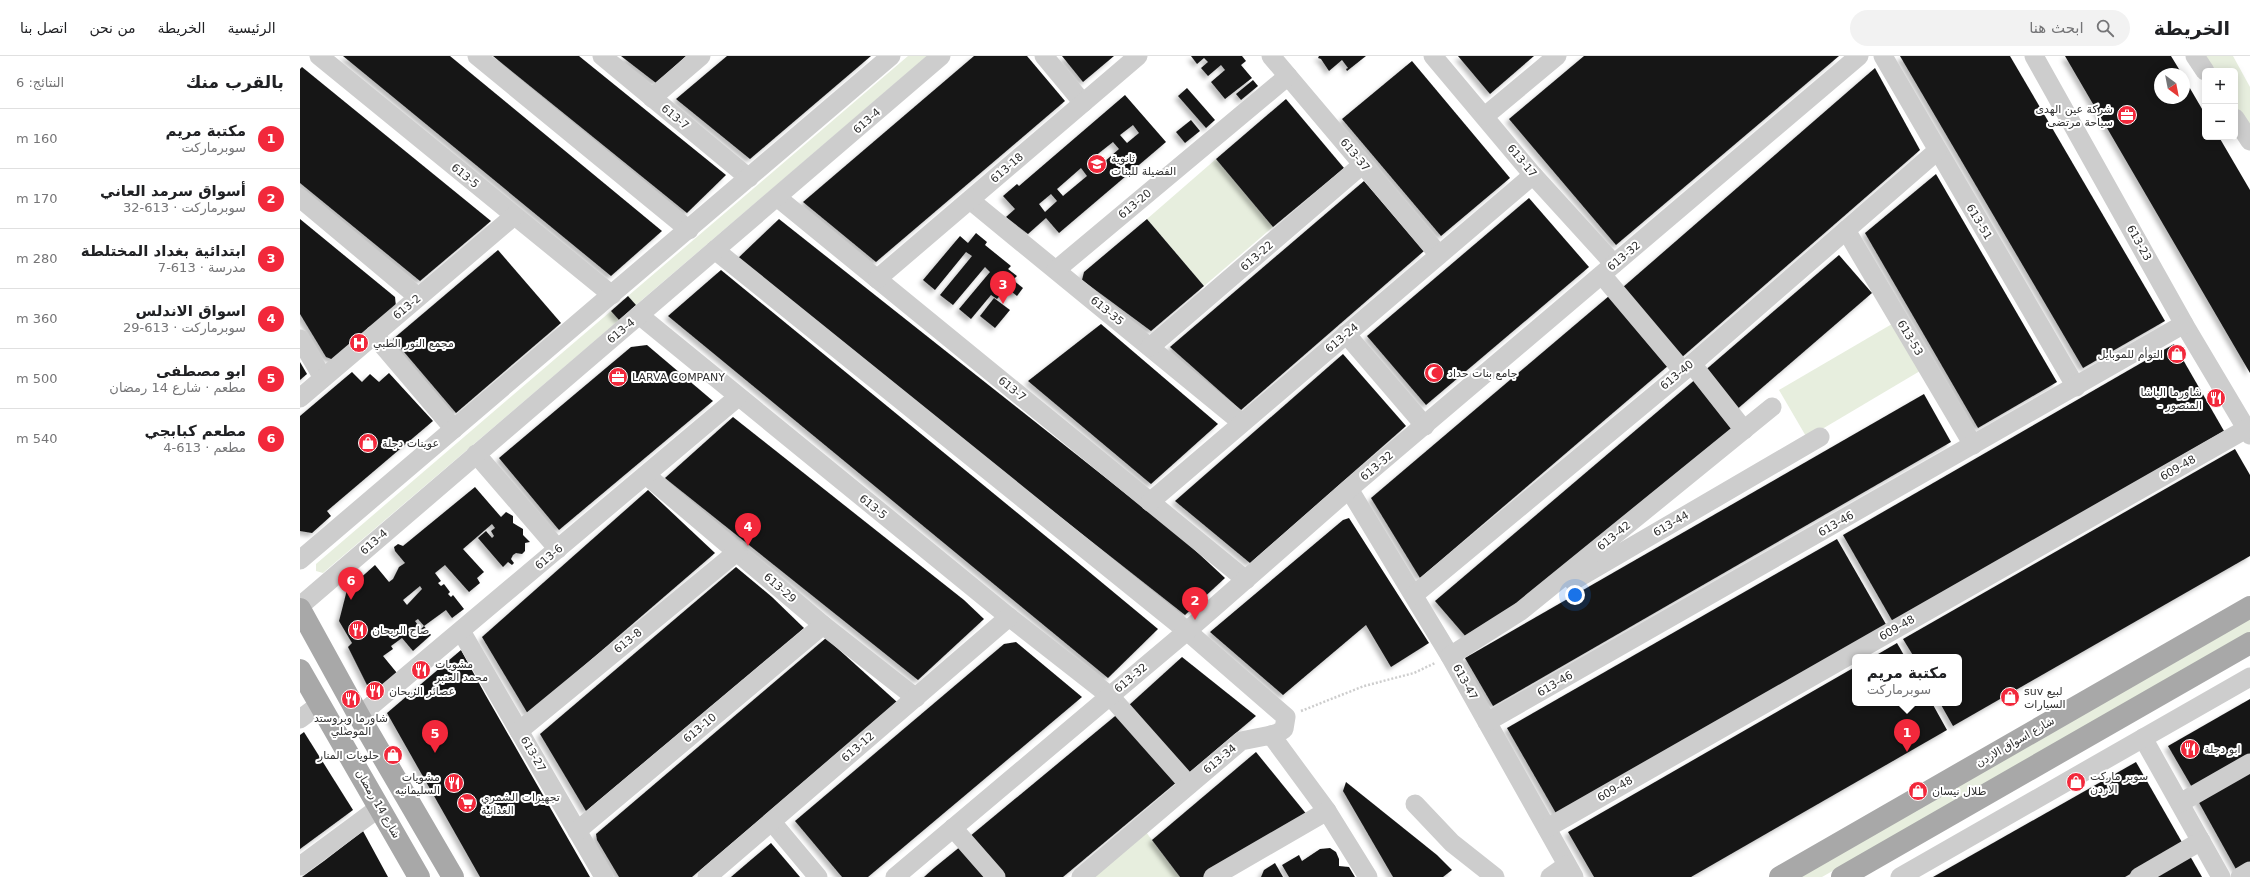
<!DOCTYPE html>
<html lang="ar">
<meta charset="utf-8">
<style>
body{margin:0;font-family:"DejaVu Sans","Noto Naskh Arabic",sans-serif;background:#f2f2f2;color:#202124;direction:rtl}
.controls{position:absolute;right:12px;top:12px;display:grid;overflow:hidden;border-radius:6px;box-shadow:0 2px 10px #0003}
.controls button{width:36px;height:36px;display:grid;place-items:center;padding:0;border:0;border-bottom:1px solid #e0e0e0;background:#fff;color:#202124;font:20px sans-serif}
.compass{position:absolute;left:1854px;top:12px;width:36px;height:36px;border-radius:50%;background:#fff;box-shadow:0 2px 10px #0003;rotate:148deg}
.you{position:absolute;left:1275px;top:539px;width:14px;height:14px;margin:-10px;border:3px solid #fff;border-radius:50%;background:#1a73e8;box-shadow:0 0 0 6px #1a73e833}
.badge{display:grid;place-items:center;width:26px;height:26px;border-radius:50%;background:#f2283b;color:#fff;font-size:13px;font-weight:700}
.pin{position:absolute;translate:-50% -33px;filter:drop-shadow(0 1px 2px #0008)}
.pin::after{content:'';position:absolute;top:21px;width:14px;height:12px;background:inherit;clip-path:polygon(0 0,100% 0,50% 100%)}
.popup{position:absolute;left:1552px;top:598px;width:110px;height:52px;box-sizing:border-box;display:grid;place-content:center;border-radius:6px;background:#fff;filter:drop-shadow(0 1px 3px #0005);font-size:13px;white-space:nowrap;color:#757577}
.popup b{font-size:15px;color:#202124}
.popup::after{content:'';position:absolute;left:50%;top:100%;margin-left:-8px;border:8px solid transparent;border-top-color:#fff}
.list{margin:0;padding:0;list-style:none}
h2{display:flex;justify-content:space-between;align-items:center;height:52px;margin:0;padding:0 16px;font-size:17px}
h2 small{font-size:13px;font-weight:400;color:#757577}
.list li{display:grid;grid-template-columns:26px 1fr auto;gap:12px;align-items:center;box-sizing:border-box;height:60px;padding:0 16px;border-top:1px solid #e0e0e0}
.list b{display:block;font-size:15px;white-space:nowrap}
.list p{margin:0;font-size:13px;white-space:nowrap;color:#757577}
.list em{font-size:13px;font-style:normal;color:#757577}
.icon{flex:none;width:22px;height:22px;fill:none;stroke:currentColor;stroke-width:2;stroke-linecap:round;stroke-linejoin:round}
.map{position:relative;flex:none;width:1950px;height:821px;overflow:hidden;direction:ltr}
header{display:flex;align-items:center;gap:24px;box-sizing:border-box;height:56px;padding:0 20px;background:#fff;border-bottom:1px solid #e0e0e0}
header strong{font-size:19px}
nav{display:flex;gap:22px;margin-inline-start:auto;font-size:14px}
.search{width:280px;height:36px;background:#f2f2f2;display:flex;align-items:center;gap:10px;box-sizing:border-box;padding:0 14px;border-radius:22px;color:#757577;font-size:15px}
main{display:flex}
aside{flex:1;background:#fff}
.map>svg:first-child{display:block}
.green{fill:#e7eede}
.building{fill:#171717;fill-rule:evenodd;filter:url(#shadow)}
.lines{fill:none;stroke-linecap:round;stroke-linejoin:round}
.path{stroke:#cdcdcd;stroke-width:2.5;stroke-dasharray:2 2;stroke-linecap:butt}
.minor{stroke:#cdcdcd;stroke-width:19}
.major{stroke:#a8a8a8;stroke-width:22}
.labels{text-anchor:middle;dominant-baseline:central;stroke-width:4;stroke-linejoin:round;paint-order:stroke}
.poi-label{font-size:11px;fill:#303030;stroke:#fff;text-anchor:start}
.street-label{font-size:11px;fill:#303030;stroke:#fff}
</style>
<header>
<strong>الخريطة</strong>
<div class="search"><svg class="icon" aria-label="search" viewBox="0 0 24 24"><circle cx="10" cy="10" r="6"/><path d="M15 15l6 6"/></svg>ابحث هنا</div>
<nav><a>الرئيسية</a><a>الخريطة</a><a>من نحن</a><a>اتصل بنا</a></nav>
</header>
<main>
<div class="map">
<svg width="1950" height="821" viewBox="0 0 1950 821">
<defs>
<filter id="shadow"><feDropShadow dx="-3.5" dy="3.5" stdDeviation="2" flood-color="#0004"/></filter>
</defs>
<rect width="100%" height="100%" fill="#fff"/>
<!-- green -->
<g class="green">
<polygon points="608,0 627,0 336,249 328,240"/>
<polygon points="1904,0 1933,0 1950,31 1950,75 1935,50 1935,15 1913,15"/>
<polygon points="916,103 973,171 904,230 847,163"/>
<polygon points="311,255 319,264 23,517 16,515 16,508"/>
<polygon points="1592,268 1620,315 1507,382 1479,334"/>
<polygon points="1950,560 1950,577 1522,821 1493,821"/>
<polygon points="846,776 880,821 793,821"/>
</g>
<!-- building -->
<g class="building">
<polygon points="43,0 150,0 362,175 311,220"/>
<polygon points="193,0 279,0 426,119 387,157"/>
<polygon points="321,0 386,0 356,27"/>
<polygon points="427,0 571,0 450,103 376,43"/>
<polygon points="674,0 727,0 765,45 576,206 503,146"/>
<polygon points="762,0 814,0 783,26"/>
<polygon points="891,0 942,0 946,5 941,9 952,22 925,43 911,26 925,14 921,9 908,20 901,12 908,6 904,2 897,8"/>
<polygon points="1019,0 1066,0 1047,15 1046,13 1048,12 1042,4 1029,15 1021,3 1018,2"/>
<polygon points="1158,0 1234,0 1190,38"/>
<polygon points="1284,0 1539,0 1316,189 1209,63"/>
<polygon points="1600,0 1710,0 1865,265 1783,312"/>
<polygon points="1765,0 1871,0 1882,18 1860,18 1860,42 1884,42 1884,22 1905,58 1905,81 1919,81 1950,134 1950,317"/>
<polygon points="1112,5 1210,122 1141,180 1042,63"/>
<polygon points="2,11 191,165 120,225 0,127 0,13"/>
<polygon points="1575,12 1620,94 1381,302 1322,232"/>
<polygon points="953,24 958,30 941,44 936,38"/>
<polygon points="887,32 915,64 906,72 878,40"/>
<path d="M825,39L866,86L759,177L746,162L728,178L706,161L715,153L703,140L717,128L719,130ZM833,69L839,77L827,87L820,79ZM813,86L819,93L796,113L789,105ZM781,112L787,120L763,140L757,133ZM751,138L757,145L745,156L739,148Z"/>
<polygon points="986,43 1044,112 973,171 916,103"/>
<polygon points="891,64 900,75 885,87 876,76"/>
<polygon points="1636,118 1757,326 1678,372 1565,177"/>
<polygon points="1064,125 1124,195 941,354 870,291"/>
<polygon points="1229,142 1289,211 1126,349 1067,280"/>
<polygon points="0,163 95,241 96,251 34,304 26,301 0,258"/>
<polygon points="479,163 883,483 925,522 885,559 435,205"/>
<polygon points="847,163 904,230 851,275 782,224 784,216"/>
<polygon points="676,177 687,186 685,189 711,210 708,213 717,220 713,224 723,232 717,240 707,232 697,243 691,239 671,263 659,253 690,216 685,211 653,249 640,239 672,200 666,196 635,234 623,224 660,180 668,187"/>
<polygon points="198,194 261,267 156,357 93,283"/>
<polygon points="1539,199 1572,237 1435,355 1402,317"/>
<polygon points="421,214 776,505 858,573 808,622 368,260"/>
<polygon points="328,240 336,249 319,264 311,255"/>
<polygon points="1309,240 1369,309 1120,522 1071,442"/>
<polygon points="694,242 710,254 695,272 680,260"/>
<polygon points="801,268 918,368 851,428 728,325"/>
<polygon points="1874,288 1924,375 1593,566 1543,479"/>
<polygon points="347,289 413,345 259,474 199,402 331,291"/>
<polygon points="1043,298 1106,370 950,507 875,445"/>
<polygon points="0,306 7,318 0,324"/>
<polygon points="52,316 62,326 70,318 79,326 89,317 133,365 27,455 31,460 12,477 0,475 0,360"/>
<polygon points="1397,322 1439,372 1224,546 1167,582 1135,545"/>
<polygon points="1624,338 1651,386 1193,650 1165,602"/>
<polygon points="433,361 664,544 684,563 618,624 365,422"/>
<polygon points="1935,393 1950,419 1950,500 1653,670 1640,647 1659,647 1659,601 1614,601 1603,583"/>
<path d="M175,431L201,461L206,456L213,460V467L223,473V479L230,486L225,487V495L222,498L216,497L213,499L211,503L214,507L212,509L208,506L203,511L178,482L186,475L192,482L194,480L191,475L195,472L192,468L163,493L184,516L177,522L180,527L169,536L145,509L135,517L141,525L138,527L141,530L144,528L150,536L148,538L151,541L153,539L164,553L152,562L146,554L124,570L118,563L115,565L121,573L124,570L131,579L113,595L102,582L91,590L93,593L83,600L97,617L82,630L67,629L48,591L52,587L39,565L47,534L75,509L89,526L93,523L99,511L105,507L95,495L94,491L98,488L103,490ZM120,530L122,533L107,549L103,544Z"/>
<polygon points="348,434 415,497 228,658 182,581"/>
<polygon points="1049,462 1129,587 1091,611 1066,569 983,639 910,576 1043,464"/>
<polygon points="1537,483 1587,570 1257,759 1207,672"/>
<polygon points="436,511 472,541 504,572 286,755 240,678"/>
<polygon points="526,582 597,646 392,821 319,821 297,784 296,778"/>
<polygon points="716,586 782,641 568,821 542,821 495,765 704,588"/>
<polygon points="1597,587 1605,601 1573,601"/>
<polygon points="161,594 185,638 290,821 180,821 87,657"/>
<polygon points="882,601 956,660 886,719 828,650"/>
<polygon points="1555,611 1555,647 1632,647 1647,674 1391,821 1294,821 1268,776"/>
<polygon points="1950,643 1950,701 1893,733 1868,690"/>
<polygon points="820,656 878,725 763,821 704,821 669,781"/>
<polygon points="4,676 53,754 0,793 0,679"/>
<polygon points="956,696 1008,760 903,821 880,821 852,784"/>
<polygon points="1836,706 1883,788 1825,821 1633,821"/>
<polygon points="1950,714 1950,807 1937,815 1897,743"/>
<polygon points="1046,726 1137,799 1152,814 1143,821 1093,821 1043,735"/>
<polygon points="63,775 88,821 2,821 24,805"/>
<polygon points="471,787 500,821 431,821 452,803"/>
<polygon points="661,790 687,821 624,821 634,812"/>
<polygon points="1030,792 1036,796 1039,803 1039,810 1049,811 1055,821 989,821 982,809 999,799 1002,805 1020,793"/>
<polygon points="1890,800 1902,821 1853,821"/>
<polygon points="975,807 983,821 961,821 964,814"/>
</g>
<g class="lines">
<!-- path -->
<polyline class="path" points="1001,655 1064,630 1114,617 1135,607"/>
<!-- minor -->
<g class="minor">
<polyline points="19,0 312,239"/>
<polyline points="177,0 389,174"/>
<polyline points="302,0 449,122"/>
<polyline points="744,0 783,47"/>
<polyline points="971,0 1139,199"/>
<polyline points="1133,0 1233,119 1314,208"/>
<polyline points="1583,0 1776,331"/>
<polyline points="1734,0 1884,268 1950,379"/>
<polyline points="1895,0 1905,15"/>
<polyline points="352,42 401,0"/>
<polyline points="1185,60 1257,0"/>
<polyline points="1935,62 1950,85"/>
<polyline points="0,142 118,241"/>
<polyline points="478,142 946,524"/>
<polyline points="670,144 942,367"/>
<polyline points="1546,174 1673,389"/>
<polyline points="415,194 887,575 986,661 984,673 978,677 971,679"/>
<polyline points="756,214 988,20"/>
<polyline points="1302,219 1383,315"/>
<polyline points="577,223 838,0"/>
<polyline points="339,259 709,561 810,640 889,729"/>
<polyline points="1046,278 1125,370"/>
<polyline points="74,279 154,373"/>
<polyline points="0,283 23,322"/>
<polyline points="850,291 1063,108"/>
<polyline points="1392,308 1444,374"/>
<polyline points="0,342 214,160"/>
<polyline points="176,398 258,493"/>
<polyline points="346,419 523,569 616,642"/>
<polyline points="1049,433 1150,600 1274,821"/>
<polyline points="850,446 1233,119"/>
<polyline points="0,504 591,0"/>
<polyline points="1273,525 1520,381"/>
<polyline points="1114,539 1392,308 1637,95"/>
<polyline points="0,550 641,0"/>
<polyline points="161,575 304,821"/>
<polyline points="1150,600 1221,555 1472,351"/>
<polyline points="59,660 438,341"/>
<polyline points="0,663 20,648"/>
<polyline points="1187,666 1884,268"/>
<polyline points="219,675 438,495"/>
<polyline points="1843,682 1921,821"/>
<polyline points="1880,747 1950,707"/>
<polyline points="1115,748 1152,787 1195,821"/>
<polyline points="472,766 518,821"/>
<polyline points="653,772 696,821"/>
<polyline points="1247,772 1946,373"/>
<polyline points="277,775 523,569"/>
<polyline points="0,810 80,751"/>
<polyline points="407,821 709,561"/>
<polyline points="595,821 887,575 1049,433 1559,0"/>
<polyline points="781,821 941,685 971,679 1027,755 1068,821"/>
<polyline points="913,821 1027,755"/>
<polyline points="1250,821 1267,809"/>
<polyline points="1600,821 1950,621"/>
<polyline points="1839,821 1901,785"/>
<polyline points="1940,821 1950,815"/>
</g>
<!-- major -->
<g class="major">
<polyline points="0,553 59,660 153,821"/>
<polyline points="0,614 119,821"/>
<polyline points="1480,821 1950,551"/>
<polyline points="1542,821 1950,587"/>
</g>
</g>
<!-- icons -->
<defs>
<g id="office-disc" transform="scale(1)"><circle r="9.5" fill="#f2283b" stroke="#fff"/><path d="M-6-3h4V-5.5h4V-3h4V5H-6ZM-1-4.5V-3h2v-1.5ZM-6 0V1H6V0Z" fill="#fff"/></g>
<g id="school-disc" transform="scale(1)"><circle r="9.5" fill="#f2283b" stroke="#fff"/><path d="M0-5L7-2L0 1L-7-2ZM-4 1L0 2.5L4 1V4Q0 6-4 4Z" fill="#fff"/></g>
<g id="hospital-disc" transform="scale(1)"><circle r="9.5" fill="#f2283b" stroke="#fff"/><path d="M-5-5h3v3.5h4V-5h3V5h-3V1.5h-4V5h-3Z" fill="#fff"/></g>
<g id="shop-disc" transform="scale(1)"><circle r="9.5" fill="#f2283b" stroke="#fff"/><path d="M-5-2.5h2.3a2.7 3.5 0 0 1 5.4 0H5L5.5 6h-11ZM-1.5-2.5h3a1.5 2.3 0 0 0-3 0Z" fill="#fff"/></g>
<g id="mosque-disc" transform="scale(1)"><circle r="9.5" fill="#f2283b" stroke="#fff"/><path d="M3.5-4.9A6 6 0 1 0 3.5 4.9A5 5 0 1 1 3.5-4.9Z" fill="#fff"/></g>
<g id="restaurant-disc" transform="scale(1)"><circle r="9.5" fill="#f2283b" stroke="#fff"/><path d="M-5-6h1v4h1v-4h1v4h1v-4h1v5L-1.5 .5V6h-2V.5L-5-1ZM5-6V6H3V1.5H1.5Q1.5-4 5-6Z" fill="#fff"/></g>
<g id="supermarket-disc" transform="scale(1)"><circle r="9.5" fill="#f2283b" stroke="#fff"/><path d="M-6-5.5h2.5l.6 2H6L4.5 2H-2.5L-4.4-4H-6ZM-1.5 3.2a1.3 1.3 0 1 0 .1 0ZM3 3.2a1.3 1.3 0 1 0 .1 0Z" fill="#fff"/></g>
</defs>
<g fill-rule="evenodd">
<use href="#office-disc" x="1827" y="59"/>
<use href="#school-disc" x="797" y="108"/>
<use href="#hospital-disc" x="59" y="287"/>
<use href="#shop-disc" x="1877" y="298"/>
<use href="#mosque-disc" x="1134" y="317"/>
<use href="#office-disc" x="318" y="321"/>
<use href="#restaurant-disc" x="1916" y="342"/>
<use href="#shop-disc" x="68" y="387"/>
<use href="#restaurant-disc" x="58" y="574"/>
<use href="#restaurant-disc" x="121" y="614"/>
<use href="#restaurant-disc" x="75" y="635"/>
<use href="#shop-disc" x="1710" y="641"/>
<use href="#restaurant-disc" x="51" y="643"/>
<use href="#restaurant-disc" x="1890" y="693"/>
<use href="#shop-disc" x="93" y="699"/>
<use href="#shop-disc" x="1776" y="726"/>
<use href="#restaurant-disc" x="154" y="727"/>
<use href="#shop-disc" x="1618" y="735"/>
<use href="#supermarket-disc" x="167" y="747"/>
</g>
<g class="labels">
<!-- poi labels -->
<g class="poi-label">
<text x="1813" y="53" text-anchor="end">شركة عين الهدى<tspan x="1813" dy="13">سياحة مرتضى</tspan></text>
<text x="811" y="102">ثانوية<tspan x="811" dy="13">الفضيلة للبنات</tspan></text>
<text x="73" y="287">مجمع النور الطبي</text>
<text x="1863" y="298" text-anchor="end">التوأم للموبايل</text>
<text x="1148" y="317">جامع بنات حداد</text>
<text x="332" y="321">LARVA COMPANY</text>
<text x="1902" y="336" text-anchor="end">شاورما الباشا<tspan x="1902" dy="13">- المنصور</tspan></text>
<text x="82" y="387">عوينات دجلة</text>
<text x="72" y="574">صاج الريحان</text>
<text x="135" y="608">مشويات<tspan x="135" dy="13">محمد العنبر</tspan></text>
<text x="89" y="635">عصائر الريحان</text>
<text x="1724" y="635">suv لبيع<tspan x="1724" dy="13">السيارات</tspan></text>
<text x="51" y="662" text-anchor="middle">شاورما وبروستد<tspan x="51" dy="13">الموصلي</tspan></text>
<text x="1904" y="693">ابو دجلة</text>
<text x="79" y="699" text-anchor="end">حلويات المنار</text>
<text x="1790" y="720">سوبر ماركت<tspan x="1790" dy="13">الاردن</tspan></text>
<text x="140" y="721" text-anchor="end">مشويات<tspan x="140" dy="13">السليمانيه</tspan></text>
<text x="1632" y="735">طلال نيسان</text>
<text x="181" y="741">تجهيزات الشمري<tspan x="181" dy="13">الغذائية</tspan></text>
</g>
<!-- street labels -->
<g class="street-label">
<text transform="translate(375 61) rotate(40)">613-7</text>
<text transform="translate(567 65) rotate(-41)">613-4</text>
<text transform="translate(1055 99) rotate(50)">613-37</text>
<text transform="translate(1222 105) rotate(50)">613-17</text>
<text transform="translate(707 112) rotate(-41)">613-18</text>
<text transform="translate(165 120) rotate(39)">613-5</text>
<text transform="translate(835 148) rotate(-40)">613-20</text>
<text transform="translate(1679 166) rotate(59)">613-51</text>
<text transform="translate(1839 187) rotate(61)">613-23</text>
<text transform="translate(957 200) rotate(-41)">613-22</text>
<text transform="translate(1324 200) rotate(-40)">613-32</text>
<text transform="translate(107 251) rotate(-40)">613-2</text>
<text transform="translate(807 255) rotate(39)">613-35</text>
<text transform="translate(321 275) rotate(-40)">613-4</text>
<text transform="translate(1042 282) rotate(-40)">613-24</text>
<text transform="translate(1610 282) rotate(59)">613-53</text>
<text transform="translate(1377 319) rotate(-40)">613-40</text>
<text transform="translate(712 333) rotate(39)">613-7</text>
<text transform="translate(1077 410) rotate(-40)">613-32</text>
<text transform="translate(1878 412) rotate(-30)">609-48</text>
<text transform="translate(573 451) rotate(39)">613-5</text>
<text transform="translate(1371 468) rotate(-30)">613-44</text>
<text transform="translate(1536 468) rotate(-30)">613-46</text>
<text transform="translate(1314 480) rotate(-39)">613-42</text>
<text transform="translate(74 486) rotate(-41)">613-4</text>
<text transform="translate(249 501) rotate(-40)">613-6</text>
<text transform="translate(480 532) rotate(41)">613-29</text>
<text transform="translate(1597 572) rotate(-30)">609-48</text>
<text transform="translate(328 585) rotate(-39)">613-8</text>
<text transform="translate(831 622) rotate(-40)">613-32</text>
<text transform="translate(1165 626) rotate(61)">613-47</text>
<text transform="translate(1255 628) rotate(-30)">613-46</text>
<text transform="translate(400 672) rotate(-40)">613-10</text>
<text transform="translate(1715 686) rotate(-30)">شارع اسواق الاردن</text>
<text transform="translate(558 691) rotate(-41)">613-12</text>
<text transform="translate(233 698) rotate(60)">613-27</text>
<text transform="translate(920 703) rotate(-40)">613-34</text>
<text transform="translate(1315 733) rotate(-30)">609-48</text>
<text transform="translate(78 748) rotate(60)">شارع 14 رمضان</text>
</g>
</g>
</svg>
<div class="controls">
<button>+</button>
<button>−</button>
</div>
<svg class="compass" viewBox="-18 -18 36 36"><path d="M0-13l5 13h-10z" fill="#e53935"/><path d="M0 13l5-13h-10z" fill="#757577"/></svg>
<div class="you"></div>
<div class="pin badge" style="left:1607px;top:696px">1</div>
<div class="popup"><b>مكتبة مريم</b>سوبرماركت</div>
<div class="pin badge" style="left:895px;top:564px">2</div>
<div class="pin badge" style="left:703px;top:248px">3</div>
<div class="pin badge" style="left:448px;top:490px">4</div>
<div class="pin badge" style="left:135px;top:697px">5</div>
<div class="pin badge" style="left:51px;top:544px">6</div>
</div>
<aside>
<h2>بالقرب منك<small>النتائج: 6</small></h2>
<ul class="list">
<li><span class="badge">1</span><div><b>مكتبة مريم</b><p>سوبرماركت</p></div><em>160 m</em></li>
<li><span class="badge">2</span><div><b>أسواق سرمد العاني</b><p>سوبرماركت · 613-32</p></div><em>170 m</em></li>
<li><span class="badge">3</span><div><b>ابتدائية بغداد المختلطة</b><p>مدرسة · 613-7</p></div><em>280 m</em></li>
<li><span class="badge">4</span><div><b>اسواق الاندلس</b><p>سوبرماركت · 613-29</p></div><em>360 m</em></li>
<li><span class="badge">5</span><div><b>ابو مصطفى</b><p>مطعم · شارع 14 رمضان</p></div><em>500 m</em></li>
<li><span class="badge">6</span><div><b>مطعم كبابجي</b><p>مطعم · 613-4</p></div><em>540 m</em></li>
</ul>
</aside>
</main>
